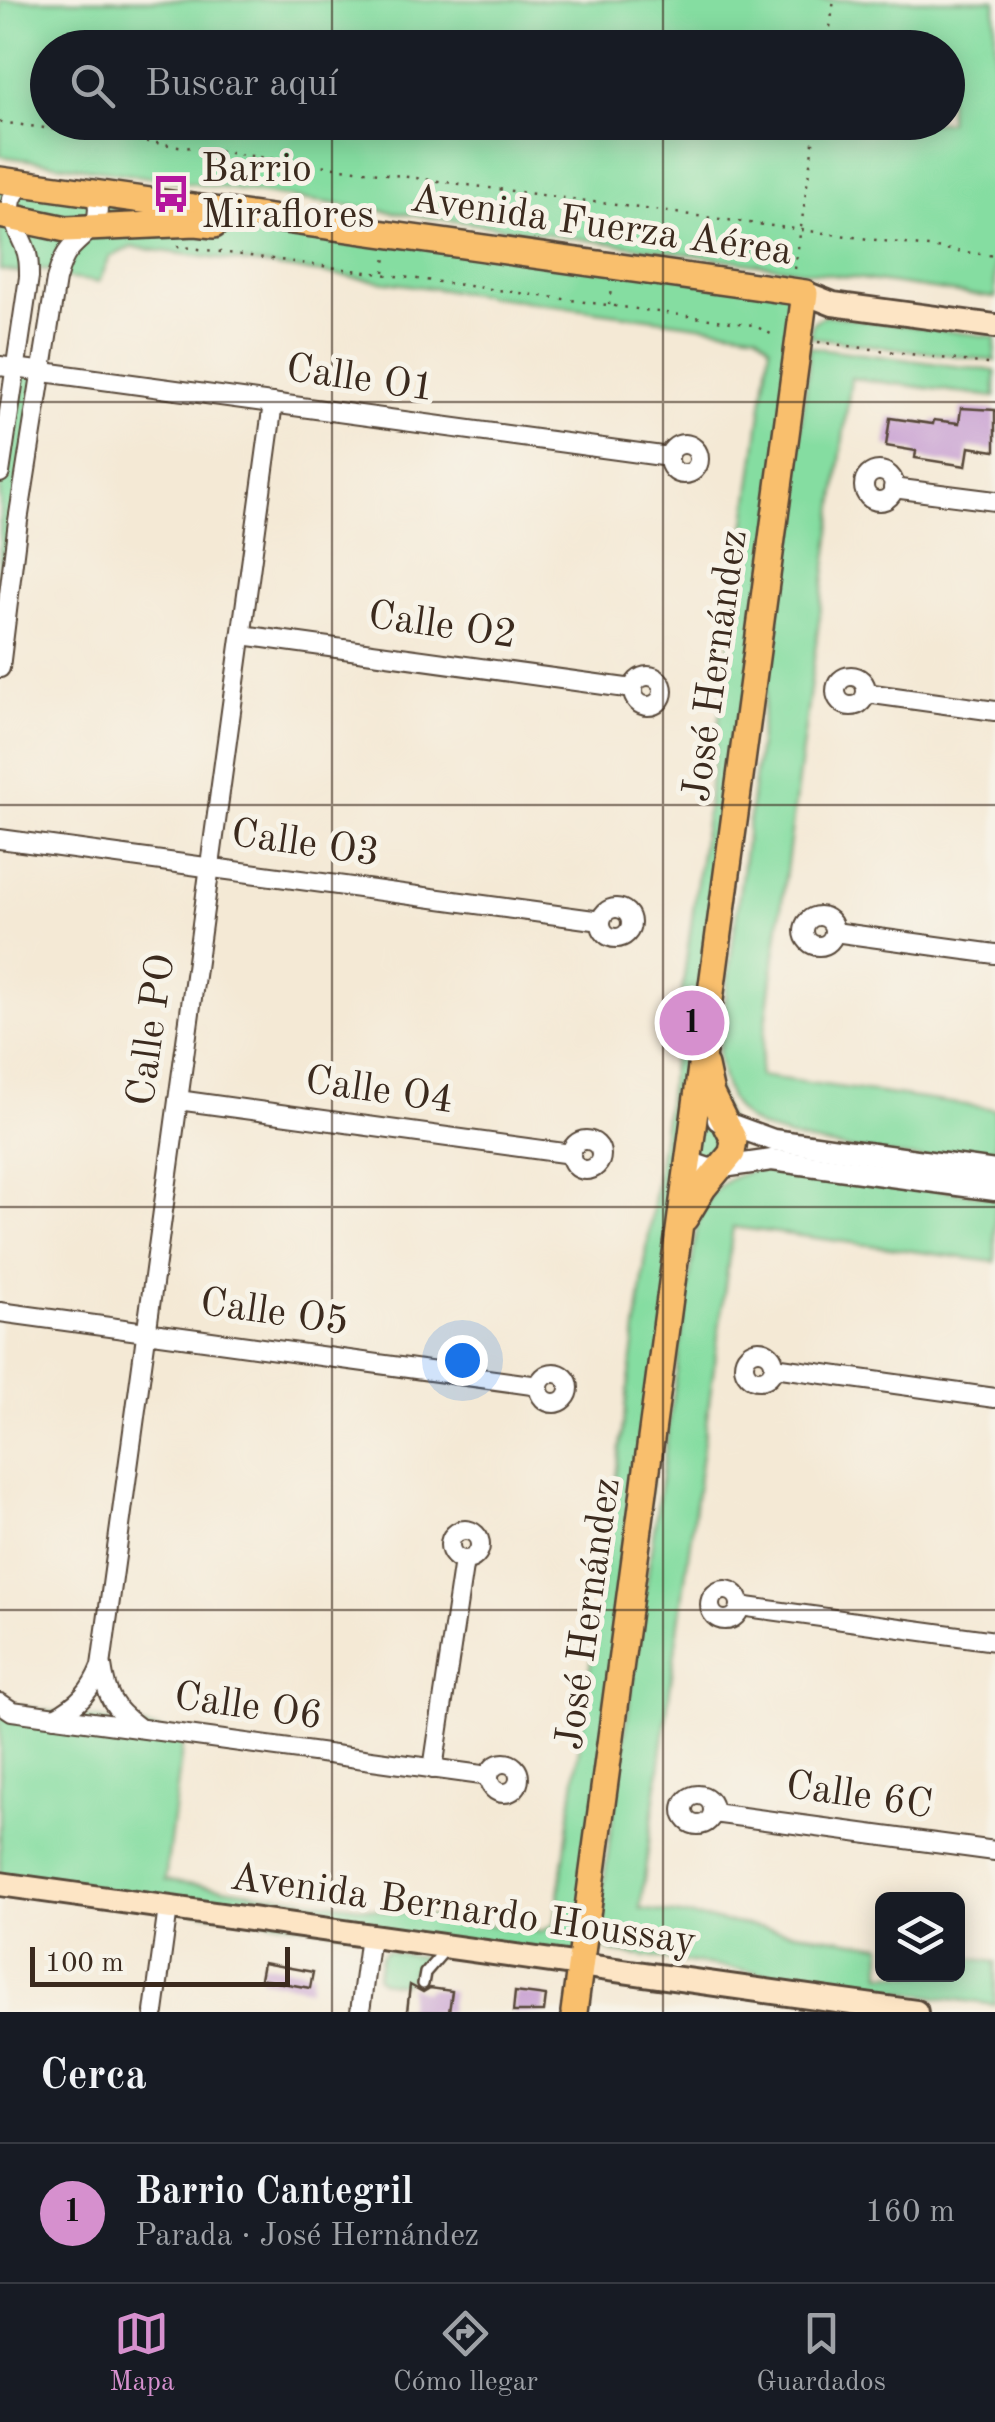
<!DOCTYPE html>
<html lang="es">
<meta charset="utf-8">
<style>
body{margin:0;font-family:"Old Standard TT",serif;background:#242831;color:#f1f3f6}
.controls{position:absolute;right:30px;bottom:30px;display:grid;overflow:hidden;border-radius:15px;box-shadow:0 5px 25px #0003}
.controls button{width:90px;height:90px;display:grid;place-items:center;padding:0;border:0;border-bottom:2px solid #363941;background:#171b24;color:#f1f3f6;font:50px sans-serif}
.scale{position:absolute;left:30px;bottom:25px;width:260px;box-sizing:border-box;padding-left:10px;border:5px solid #3b2a1e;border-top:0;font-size:28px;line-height:35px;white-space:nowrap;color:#3b2a1e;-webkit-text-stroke:8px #f7f3e8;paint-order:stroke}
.you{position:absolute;left:462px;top:1360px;width:35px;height:35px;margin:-25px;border:8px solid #fff;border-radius:50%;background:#1a73e8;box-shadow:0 0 0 15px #1a73e833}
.badge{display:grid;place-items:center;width:65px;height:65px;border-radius:50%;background:#d690ce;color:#111;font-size:32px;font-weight:700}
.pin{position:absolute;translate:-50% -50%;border:5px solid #fff;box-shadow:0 2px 10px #0006}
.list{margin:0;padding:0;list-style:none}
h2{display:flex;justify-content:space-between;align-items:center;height:130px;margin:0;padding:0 40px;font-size:42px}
h2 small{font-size:32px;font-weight:400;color:#9ea1a6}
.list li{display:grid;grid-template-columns:65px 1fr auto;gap:30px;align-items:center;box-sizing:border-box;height:140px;padding:0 40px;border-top:2px solid #363941}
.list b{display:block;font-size:38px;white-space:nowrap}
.list p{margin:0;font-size:32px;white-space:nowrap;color:#9ea1a6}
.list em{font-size:32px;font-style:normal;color:#9ea1a6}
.icon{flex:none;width:55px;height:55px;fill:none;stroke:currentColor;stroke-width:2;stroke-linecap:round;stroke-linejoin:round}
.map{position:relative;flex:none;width:995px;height:2012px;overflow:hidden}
.search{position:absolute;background:#171b24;box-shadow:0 5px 25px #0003;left:30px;right:30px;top:30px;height:110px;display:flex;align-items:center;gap:25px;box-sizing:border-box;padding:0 35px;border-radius:55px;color:#9ea1a6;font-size:38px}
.sheet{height:270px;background:#171b24}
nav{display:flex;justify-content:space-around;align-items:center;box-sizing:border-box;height:140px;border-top:2px solid #363941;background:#171b24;font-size:28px;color:#9ea1a6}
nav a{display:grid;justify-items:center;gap:5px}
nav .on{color:#d690ce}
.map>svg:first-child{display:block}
.green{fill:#85dda1;stroke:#608460;stroke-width:2.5;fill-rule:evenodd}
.building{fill:#c397d0}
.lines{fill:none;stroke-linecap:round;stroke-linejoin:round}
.service-casing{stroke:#574739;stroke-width:14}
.minor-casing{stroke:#574739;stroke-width:22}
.tertiary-casing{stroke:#574739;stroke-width:25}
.secondary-casing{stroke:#574739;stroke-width:28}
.primary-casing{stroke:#574739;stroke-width:30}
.path{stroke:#574739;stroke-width:2.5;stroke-dasharray:2.5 8;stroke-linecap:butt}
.service{stroke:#fff;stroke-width:9}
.minor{stroke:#fff;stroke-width:18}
.tertiary{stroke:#fff;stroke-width:20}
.secondary{stroke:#fde5c5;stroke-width:22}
.primary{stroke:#f9bf6d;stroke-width:25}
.grid{fill:none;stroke:#3b2a1e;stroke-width:2.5;stroke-opacity:0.55}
.labels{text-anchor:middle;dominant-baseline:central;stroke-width:10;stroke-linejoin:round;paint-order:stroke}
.poi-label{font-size:40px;fill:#3b2a1e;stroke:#f7f3e8;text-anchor:start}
.street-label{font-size:40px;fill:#3b2a1e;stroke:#f7f3e8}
</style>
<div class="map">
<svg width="995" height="2012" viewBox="0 0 995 2012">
<rect width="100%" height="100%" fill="#f7f3e8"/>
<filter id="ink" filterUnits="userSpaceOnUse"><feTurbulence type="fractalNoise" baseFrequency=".01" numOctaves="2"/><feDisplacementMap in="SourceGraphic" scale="20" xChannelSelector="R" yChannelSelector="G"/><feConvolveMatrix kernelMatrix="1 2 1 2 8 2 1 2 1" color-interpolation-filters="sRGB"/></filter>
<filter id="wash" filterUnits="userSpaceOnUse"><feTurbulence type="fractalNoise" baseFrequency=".0048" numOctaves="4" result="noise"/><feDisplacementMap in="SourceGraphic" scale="40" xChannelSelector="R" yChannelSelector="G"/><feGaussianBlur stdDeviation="2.25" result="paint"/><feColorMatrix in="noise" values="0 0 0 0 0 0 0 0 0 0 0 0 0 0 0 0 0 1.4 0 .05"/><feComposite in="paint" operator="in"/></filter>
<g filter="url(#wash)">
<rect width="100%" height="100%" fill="#f4e9d5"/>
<!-- green -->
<g class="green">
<path d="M0,0H995V298L0,156ZM48,48H948V122H48Z"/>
<polygon points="0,180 805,293 703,1048 731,1130 691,1207 581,1964 0,1884 0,1703 184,1734 165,1880 541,1932 555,1924 770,346 757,333 132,247 110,257 99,282 63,278 63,272 26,267 25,273 0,270"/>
<polygon points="826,315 995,337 995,361 809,337 813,322"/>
<path d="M809,347L995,371V397L851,378L759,1076L995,1109V1166C940,1159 783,1149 745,1118C727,1103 722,1078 718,1055L808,370Z"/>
<polygon points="16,368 42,372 0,668 0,473"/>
<path d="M770,1166L995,1197V1262L733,1227L640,1909L882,1945V1974H958V1956L995,1962V2005L613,1952L600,1945L596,1936L697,1227C707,1185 732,1174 770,1166Z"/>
<polygon points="385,1951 431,1958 419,1970 412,1970 410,1979 402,1984 381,1981 377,1977 381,1956"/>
</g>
<g id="blocks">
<!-- building -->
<g class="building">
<polygon points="961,408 995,410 995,451 969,447 966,466 915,458 916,451 886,446 890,418 933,424 934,420 959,423"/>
<polygon points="263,1963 313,1972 310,1988 260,1979"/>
<polygon points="410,1985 423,1992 430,1988 452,1991 449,2012 407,2012"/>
<polygon points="515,1992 546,1996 544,2012 513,2012"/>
</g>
</g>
</g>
<g filter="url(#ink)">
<use href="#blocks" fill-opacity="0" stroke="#574739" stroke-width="2.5"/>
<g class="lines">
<!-- service casing -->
<g class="service-casing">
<polyline id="service" points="423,1984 425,1973 445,1950"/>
</g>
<!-- minor casing -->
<g class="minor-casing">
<g id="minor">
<polyline points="0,366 669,457"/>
<circle cx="684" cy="459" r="15"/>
<circle cx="879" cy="486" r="15"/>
<path d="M0,473L29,277C29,265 29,256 24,245C14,223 0,199 25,184"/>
<polyline points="893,488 995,501"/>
<polyline points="242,635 633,689"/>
<path d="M0,668L18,521L56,280C59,269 63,257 70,249C85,232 102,227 97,201L89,193"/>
<circle cx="648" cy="691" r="15"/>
<circle cx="851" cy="691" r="15"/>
<polyline points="866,693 995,711"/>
<polyline points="0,839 601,921"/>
<circle cx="616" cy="923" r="15"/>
<circle cx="819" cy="931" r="15"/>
<polyline points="834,932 995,954"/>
<polyline points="178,1100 571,1154"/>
<circle cx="586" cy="1155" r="15"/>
<polyline points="0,1312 539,1386"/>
<circle cx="759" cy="1365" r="15"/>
<polyline points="774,1367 995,1398"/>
<circle cx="554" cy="1388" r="15"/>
<circle cx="465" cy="1545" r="15"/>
<circle cx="725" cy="1605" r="15"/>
<polyline points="740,1606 995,1641"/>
<path d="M102,1666C106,1695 113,1709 137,1726"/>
<polyline points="0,1703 12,1711 489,1776"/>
<path d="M55,1717C79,1704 91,1691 101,1666L273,403"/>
<circle cx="504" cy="1778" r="15"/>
<polyline points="433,1769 464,1560"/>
<circle cx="698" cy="1810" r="15"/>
<polyline points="713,1813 995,1851"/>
<polyline points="154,2012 168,1908"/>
<polyline points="360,2012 370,1935"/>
</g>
</g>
<!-- tertiary casing -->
<g class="tertiary-casing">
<g id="tertiary">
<polyline points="718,1120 773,1140 995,1171"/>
<polyline points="688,1157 697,1165 709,1169 772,1160 995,1190"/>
</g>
</g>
<!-- secondary casing -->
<g class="secondary-casing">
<g id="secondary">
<polyline points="805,293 833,304 995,326"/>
<polyline points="0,1884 916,2012"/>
</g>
</g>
<!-- primary casing -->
<g class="primary-casing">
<g id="primary">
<polyline points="0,180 805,293 574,2012"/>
<polyline points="0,215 66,229 196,223 214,225"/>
<polyline points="685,1218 703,1188 732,1153 734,1140 711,1094 705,1066"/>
</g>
</g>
<!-- path -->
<g class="path">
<polyline points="827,48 834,0"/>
<polyline points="0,122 995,256"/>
<polyline points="177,246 753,325 775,336"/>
<polyline points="795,269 816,122"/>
<polyline points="384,272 386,256"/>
<polyline points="609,305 611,288"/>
<polyline points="818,342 995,365"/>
</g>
<!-- service -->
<use href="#service" class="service"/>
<!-- minor -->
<use href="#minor" class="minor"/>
<!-- tertiary -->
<use href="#tertiary" class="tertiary"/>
<!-- secondary -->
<use href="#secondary" class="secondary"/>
<!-- primary -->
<use href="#primary" class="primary"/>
</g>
</g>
<!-- grid -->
<path class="grid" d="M332,0V48M663,0V48M332,122V2012M663,122V2012M0,402H995M0,805H995M0,1207H995M0,1610H995"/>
<!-- icons -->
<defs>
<g id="bus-bare" transform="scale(3)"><path d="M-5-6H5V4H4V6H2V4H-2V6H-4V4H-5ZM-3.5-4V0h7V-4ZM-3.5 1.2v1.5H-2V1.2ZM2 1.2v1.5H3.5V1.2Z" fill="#b5179e" stroke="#f7f3e8" stroke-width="2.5" paint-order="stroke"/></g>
</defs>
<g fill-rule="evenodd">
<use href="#bus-bare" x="171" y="194"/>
</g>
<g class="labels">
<!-- poi labels -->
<g class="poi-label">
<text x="201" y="171">Barrio<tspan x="201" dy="46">Miraflores</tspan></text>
</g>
<!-- street labels -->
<g class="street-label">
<text transform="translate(601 227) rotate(8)">Avenida Fuerza Aérea</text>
<text transform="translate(360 380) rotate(8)">Calle O1</text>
<text transform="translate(442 627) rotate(8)">Calle O2</text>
<text transform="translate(717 666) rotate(-82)">José Hernández</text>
<text transform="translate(305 845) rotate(8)">Calle O3</text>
<text transform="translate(153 1030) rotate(-82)">Calle PO</text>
<text transform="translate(379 1092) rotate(8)">Calle O4</text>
<text transform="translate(274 1314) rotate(8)">Calle O5</text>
<text transform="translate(590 1614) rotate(-82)">José Hernández</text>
<text transform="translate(248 1708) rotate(8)">Calle O6</text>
<text transform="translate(859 1797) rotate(8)">Calle 6C</text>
<text transform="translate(463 1911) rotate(8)">Avenida Bernardo Houssay</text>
</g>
</g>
</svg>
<div class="controls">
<button><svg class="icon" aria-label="layers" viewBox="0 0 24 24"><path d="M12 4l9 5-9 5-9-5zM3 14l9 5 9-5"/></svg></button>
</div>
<div class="scale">100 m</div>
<div class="you"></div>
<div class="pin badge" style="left:692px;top:1023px">1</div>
<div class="search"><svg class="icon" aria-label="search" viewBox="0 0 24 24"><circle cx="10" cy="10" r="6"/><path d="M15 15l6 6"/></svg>Buscar aquí</div>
</div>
<section class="sheet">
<h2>Cerca<small></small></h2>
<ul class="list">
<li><span class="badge">1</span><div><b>Barrio Cantegril</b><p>Parada · José Hernández</p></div><em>160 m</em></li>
</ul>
</section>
<nav>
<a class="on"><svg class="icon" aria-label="map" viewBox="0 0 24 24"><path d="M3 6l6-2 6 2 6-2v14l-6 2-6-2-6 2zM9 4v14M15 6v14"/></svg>Mapa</a>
<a><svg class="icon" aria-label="directions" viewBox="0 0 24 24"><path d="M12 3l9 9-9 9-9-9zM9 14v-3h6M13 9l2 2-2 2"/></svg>Cómo llegar</a>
<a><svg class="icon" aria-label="saved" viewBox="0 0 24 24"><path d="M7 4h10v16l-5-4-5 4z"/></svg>Guardados</a>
</nav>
